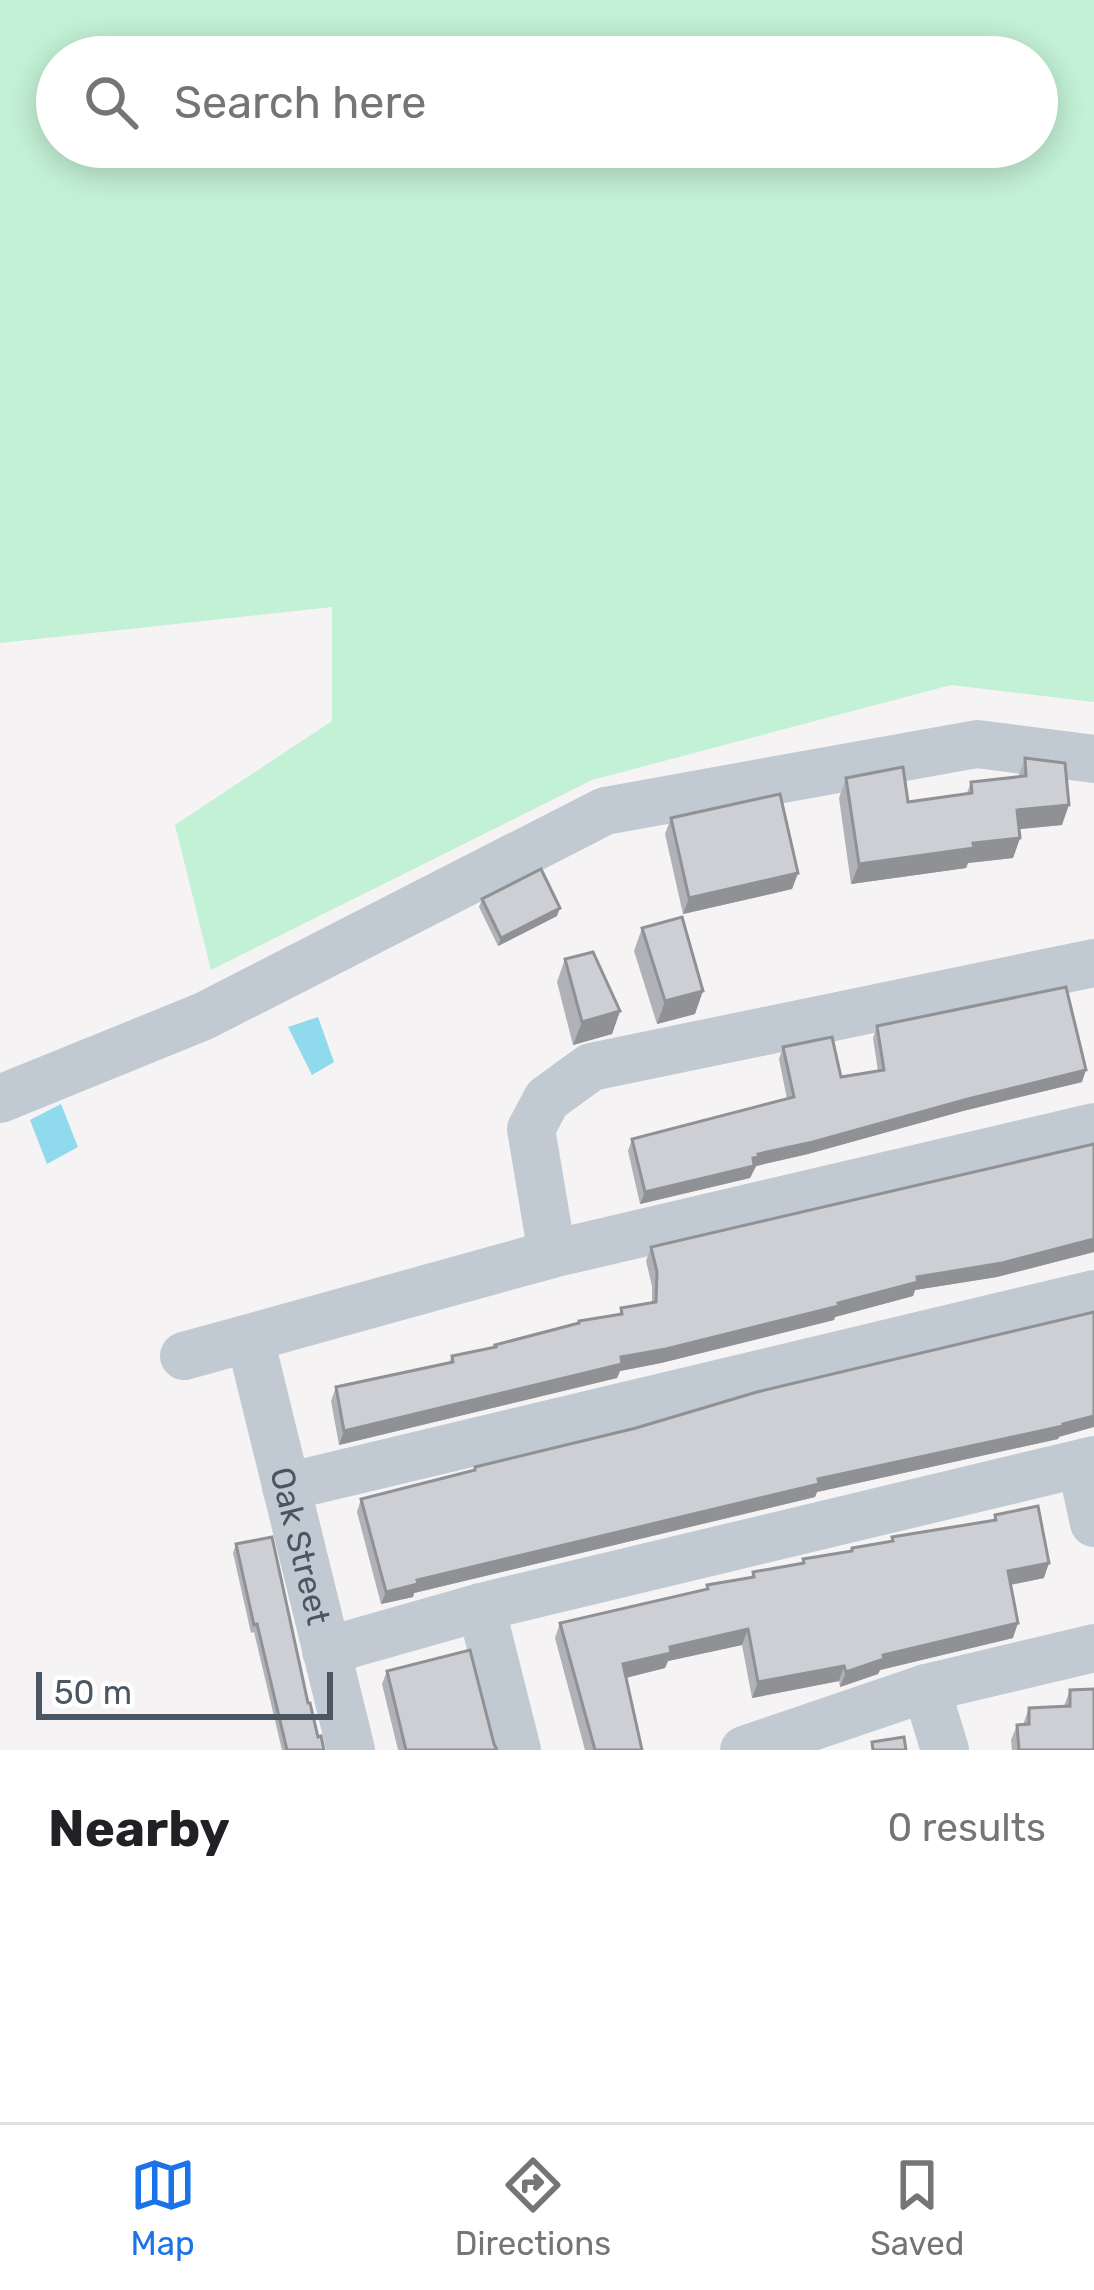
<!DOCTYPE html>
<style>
body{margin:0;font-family:Rubik,sans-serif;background:#f6f6f6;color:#202124}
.scale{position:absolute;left:36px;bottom:30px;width:297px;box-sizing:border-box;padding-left:12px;border:6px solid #4a5661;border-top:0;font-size:33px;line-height:42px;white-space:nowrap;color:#4a5661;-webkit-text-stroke:9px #fff;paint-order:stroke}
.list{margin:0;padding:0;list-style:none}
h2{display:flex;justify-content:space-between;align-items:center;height:156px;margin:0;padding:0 48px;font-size:51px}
h2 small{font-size:39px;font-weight:400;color:#757577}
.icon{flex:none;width:66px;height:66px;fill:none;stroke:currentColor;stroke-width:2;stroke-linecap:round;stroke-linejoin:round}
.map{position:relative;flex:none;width:1094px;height:1750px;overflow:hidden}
.search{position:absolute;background:#fff;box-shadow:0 6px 30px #0003;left:36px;right:36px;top:36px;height:132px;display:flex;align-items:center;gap:30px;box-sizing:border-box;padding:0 42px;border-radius:66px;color:#757577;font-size:45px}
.sheet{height:372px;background:#fff}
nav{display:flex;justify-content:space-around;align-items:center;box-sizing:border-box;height:168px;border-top:3px solid #e0e0e0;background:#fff;font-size:33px;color:#757577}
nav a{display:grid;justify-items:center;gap:6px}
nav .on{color:#1a73e8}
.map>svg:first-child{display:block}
.green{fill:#c3f1d5;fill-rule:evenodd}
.water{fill:#90daee}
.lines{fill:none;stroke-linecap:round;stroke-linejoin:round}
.minor{stroke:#c1cad2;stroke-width:48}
.wall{fill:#b0b2b7}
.shaded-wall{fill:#909195}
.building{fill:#cdcfd5;stroke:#909195;stroke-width:3}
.labels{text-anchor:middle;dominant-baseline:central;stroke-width:10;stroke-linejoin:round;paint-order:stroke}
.street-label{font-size:33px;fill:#4a5661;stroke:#fff}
</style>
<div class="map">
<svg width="1094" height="1750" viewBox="0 0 1094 1750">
<rect width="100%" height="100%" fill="#f5f3f3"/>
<!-- green -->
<path class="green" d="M0,0H1094V702L951,685L592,780L211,970L175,825L332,721V607L0,643ZM57,57H1037V147H57Z"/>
<!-- water -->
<g class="water">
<polygon points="318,1017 334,1062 312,1075 288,1027"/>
<polygon points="61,1104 78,1147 47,1164 30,1120"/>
</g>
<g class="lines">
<!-- minor -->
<g class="minor">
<polyline points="0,1099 204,1016 605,811 977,744 1094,759"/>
<polyline points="552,1254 531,1129 547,1099 591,1067 1094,963"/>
<path id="s1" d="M250,1339L351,1750"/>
<polyline points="184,1356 552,1254 1094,1127"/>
<polyline points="1081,1464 1094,1523"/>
<polyline points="286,1487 1094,1294"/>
<polyline points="481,1607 517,1750"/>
<polyline points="326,1651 481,1607 1094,1460"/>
<polyline points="926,1688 945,1750"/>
<polyline points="744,1750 926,1688 1094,1648"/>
</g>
</g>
<!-- wall -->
<g class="wall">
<polygon points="1025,758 1062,825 1019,829 1020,838 1013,858 968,863 966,868 851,884 839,798 846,778 908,802 967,793 971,782 1018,777"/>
<polygon points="671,818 798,873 792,889 683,914 665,834"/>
<polygon points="482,899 557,916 498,946 479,907"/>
<polygon points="642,928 695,1014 657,1024 634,951"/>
<polygon points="565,959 620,1011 612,1034 573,1045 557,982"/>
<polygon points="877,1026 1082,1082 963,1111 808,1154 756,1166 750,1178 640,1204 628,1151 632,1139 787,1099 779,1059 783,1047 841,1077 878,1071 873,1038"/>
<polygon points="1094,1144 1094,1252 997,1277 915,1290 913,1296 835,1317 834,1320 661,1363 620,1371 617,1378 339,1445 331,1401 336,1387 449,1363 452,1356 494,1347 495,1345 619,1315 621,1308 652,1303 652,1286 646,1261 651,1247"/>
<polygon points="1059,1437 1058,1439 817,1492 815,1497 414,1593 413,1597 381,1604 357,1512 361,1499 474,1470 475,1467"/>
<polygon points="995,1515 1044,1578 1011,1585 1013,1638 880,1670 878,1674 840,1687 839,1681 752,1698 742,1645 668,1661 665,1668 626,1678 642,1750 585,1750 555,1638 560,1623 705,1590 707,1585 751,1577 753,1572 802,1563 803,1559 850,1551 852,1548 891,1542 892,1537 993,1520"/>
<polygon points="236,1544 308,1703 324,1750 282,1750 254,1632 251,1633 233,1553"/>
<polygon points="387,1671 497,1750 398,1750 382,1684"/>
<polygon points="1070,1690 1094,1750 1012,1750 1011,1740 1017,1725 1023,1725 1029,1708 1064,1706"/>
</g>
<!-- shaded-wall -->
<g class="shaded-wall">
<polygon points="1069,805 1062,825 1010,830 1017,810"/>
<polygon points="1020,838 1013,858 968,863 966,868 851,884 859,864 973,843"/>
<polygon points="798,873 792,889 683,914 689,898"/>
<polygon points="560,908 557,916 498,946 501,938"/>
<polygon points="703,991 695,1014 657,1024 665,1001"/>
<polygon points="620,1011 612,1034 573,1045 582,1022"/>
<polygon points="1086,1070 1082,1082 963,1111 808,1154 756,1166 750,1178 640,1204 645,1192 753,1158 758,1154"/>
<polygon points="1094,1239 1094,1252 997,1277 915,1290 913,1296 835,1317 834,1320 661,1363 620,1371 617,1378 339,1445 344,1431 621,1357 838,1303 917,1277"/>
<polygon points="1094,1416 1094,1427 1059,1437 1058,1439 817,1492 815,1497 414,1593 413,1597 381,1604 386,1592 417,1580 818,1479"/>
<polygon points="1049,1563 1044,1578 1003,1586 1008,1571"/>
<polygon points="1018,1623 1013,1638 880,1670 878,1674 840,1687 846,1672 883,1655"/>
<polygon points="748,1629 742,1645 668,1661 665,1668 617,1680 623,1664 670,1647"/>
<polygon points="844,1666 839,1681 752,1698 758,1682"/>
</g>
<!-- building -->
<g class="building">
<polygon points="1025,758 1065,763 1069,805 1017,810 1020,838 973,843 974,848 859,864 846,778 903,767 908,802 972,793 971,782 1026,776"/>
<polygon points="780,794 798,873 689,898 671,818"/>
<polygon points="541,869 560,908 501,938 482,899"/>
<polygon points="682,917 703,991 665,1001 642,928"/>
<polygon points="593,952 620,1011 582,1022 565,959"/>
<polygon points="1066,987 1086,1070 968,1099 813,1142 758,1154 759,1157 753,1158 754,1166 645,1192 632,1139 794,1097 783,1047 832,1037 841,1077 884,1070 877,1026"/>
<polygon points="1094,1144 1094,1239 1002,1263 917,1277 918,1282 838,1303 839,1306 666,1349 621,1357 622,1364 344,1431 336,1387 453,1362 452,1356 496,1347 495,1345 579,1323 579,1321 622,1314 621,1308 656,1302 657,1272 651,1247"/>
<polygon points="1094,1312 1094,1416 1063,1424 1063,1426 818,1479 819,1484 417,1580 418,1584 386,1592 361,1499 475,1470 475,1467 636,1428 757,1392"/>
<polygon points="1038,1506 1049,1563 1008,1571 1018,1623 883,1655 884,1659 846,1672 844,1666 758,1682 748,1629 670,1647 671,1653 623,1664 642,1750 595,1750 560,1623 708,1589 707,1585 754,1577 753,1572 804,1563 803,1559 852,1551 852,1548 893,1541 892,1537 996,1520 995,1515"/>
<polygon points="272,1537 308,1703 310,1703 318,1737 321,1736 324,1750 287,1750 257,1624 254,1625 236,1544"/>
<polygon points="470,1650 494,1744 497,1750 406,1750 387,1671"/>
<polygon points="1094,1689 1094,1750 1019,1750 1017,1725 1029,1724 1029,1708 1070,1706 1070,1690"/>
<polygon points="904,1737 906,1750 873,1750 872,1742"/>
</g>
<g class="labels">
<!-- street labels -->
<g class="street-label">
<text stroke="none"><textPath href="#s1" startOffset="213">Oak Street</textPath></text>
</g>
</g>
</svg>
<div class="scale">50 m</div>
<div class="search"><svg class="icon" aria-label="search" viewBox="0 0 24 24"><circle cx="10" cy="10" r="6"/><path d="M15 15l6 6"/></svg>Search here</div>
</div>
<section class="sheet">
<h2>Nearby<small>0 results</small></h2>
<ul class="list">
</ul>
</section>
<nav>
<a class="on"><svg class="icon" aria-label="map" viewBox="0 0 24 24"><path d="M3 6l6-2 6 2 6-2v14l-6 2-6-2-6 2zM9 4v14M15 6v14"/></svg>Map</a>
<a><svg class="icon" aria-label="directions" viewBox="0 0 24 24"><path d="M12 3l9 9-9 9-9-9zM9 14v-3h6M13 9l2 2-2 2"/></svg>Directions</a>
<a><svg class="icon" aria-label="saved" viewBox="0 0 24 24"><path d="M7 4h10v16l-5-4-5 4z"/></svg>Saved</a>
</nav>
